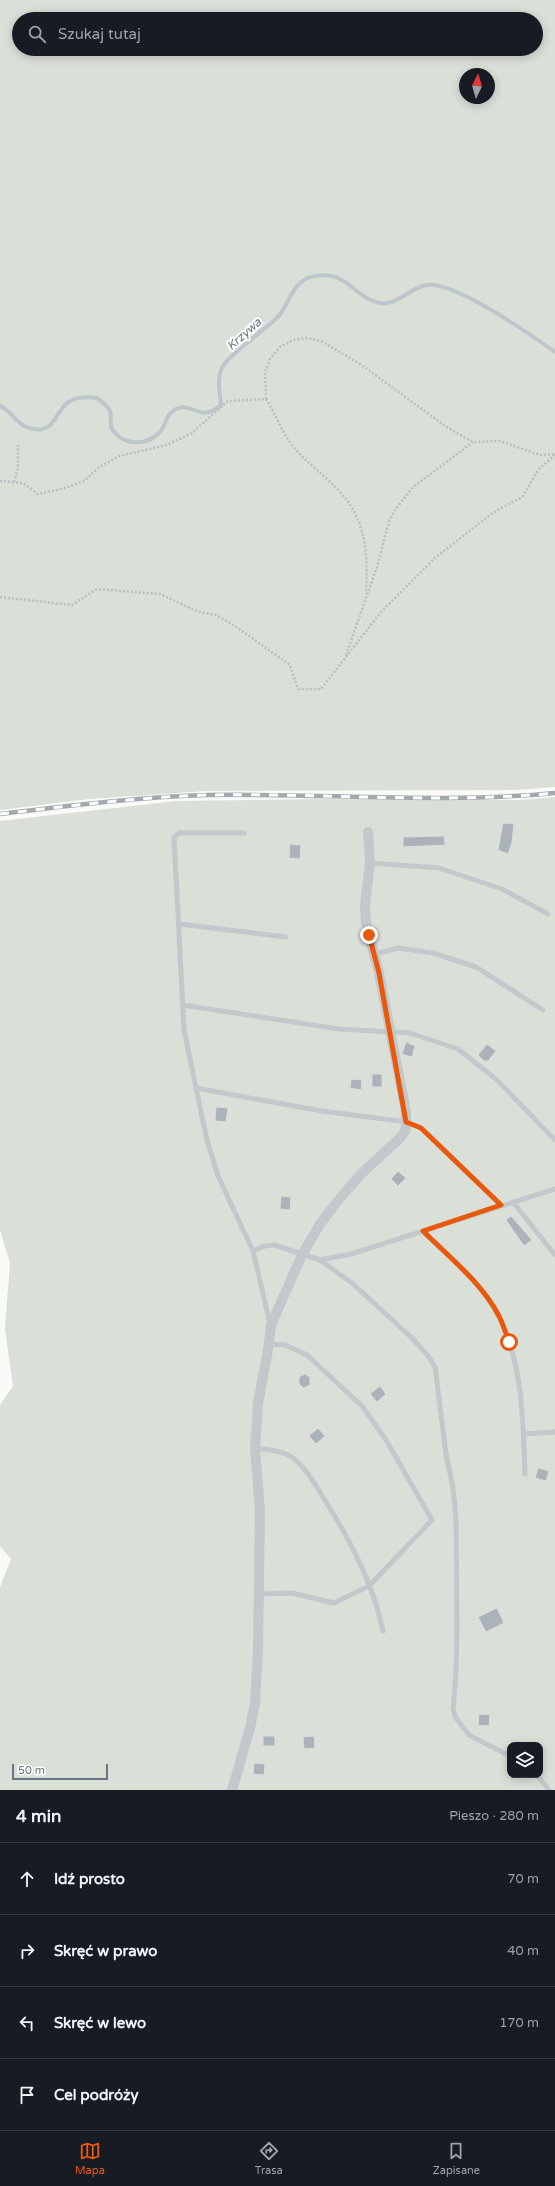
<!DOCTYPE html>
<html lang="pl">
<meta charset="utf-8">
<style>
body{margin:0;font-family:"Varela Round",sans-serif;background:#20242c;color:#f1f3f6}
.controls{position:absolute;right:12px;bottom:12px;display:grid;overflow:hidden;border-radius:8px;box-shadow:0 2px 10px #0003}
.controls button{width:36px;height:36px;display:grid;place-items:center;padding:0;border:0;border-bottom:1px solid #363941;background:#171b24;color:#f1f3f6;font:20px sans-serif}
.compass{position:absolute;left:459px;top:68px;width:36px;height:36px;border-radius:50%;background:#171b24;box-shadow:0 2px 10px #0003;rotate:5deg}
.scale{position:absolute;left:12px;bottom:10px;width:96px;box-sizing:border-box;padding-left:4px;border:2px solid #657683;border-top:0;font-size:11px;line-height:14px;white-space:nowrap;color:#657683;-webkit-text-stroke:3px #fff;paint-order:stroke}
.stop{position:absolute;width:12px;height:12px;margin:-9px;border:3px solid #ea580c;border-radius:50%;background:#fff}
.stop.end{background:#ea580c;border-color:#fff;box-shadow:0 1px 4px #0008}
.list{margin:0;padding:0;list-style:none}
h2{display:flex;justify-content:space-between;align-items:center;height:52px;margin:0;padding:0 16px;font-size:17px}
h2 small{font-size:13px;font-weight:400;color:#9ea1a6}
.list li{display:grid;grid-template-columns:26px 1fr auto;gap:12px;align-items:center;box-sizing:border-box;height:72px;padding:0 16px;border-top:1px solid #363941}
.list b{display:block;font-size:15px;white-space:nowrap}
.list em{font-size:13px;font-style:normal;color:#9ea1a6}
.icon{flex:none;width:22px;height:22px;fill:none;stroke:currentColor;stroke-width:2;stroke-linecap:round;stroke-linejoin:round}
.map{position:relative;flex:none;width:555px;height:1790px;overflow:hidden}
.search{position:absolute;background:#171b24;box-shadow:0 2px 10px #0003;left:12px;right:12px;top:12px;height:44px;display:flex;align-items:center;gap:10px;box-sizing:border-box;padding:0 14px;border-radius:22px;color:#9ea1a6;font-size:15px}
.sheet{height:340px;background:#171b24}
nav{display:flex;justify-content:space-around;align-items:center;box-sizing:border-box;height:56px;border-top:1px solid #363941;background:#171b24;font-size:11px;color:#9ea1a6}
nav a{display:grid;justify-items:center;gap:2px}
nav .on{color:#ea580c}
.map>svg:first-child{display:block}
.green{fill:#dadfd7;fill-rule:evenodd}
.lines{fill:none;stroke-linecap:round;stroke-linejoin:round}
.stream{stroke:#bbc7cb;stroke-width:4}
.building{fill:#aab3b9;stroke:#dcdcda}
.path{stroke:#bbbfc2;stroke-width:2.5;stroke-dasharray:2 2;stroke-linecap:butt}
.lane{stroke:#c3c8cc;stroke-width:5}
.street{stroke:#c3c8cc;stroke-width:10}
.rail-casing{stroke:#a2aab0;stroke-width:4.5}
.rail{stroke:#fff;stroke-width:3;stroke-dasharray:9;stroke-linecap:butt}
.route{stroke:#ea580c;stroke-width:5}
.labels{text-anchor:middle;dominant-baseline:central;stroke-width:4;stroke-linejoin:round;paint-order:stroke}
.water-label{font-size:12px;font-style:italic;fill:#60757c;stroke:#fff}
</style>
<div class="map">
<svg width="555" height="1790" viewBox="0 0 555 1790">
<rect width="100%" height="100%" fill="#fafaf8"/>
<!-- green -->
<g class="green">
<path d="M0,0H555V787L518,790L206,791L89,799L0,810ZM19,19H536V49H19ZM465,74H489V98H465Z"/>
<path d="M555,797V1790H0V1587L11,1559L0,1546V1405L13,1386L5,1329L10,1263L0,1230V821L176,801L323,799L520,800ZM510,1745H540V1775H510Z"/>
</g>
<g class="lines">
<!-- stream -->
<path class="stream" d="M0,406C11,410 16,423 26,427C55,437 53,415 67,403C76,396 87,397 97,398C101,401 108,406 110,411C112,416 109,424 112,429C123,446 146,446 159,433C167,425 165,414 176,409C194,401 199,424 221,405C220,393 216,377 223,366C228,357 253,339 261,331C268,326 276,320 281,313C290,300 294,281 311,277C348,268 351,297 380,303C397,306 411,287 427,285C455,281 531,335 555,352"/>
</g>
<!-- building -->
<g class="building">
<polygon points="503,823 514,824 512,842 508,854 498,850"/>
<polygon points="444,836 445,845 403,847 403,837"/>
<polygon points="290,844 301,845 300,859 289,858"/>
<polygon points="406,1042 415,1046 412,1057 402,1054"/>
<polygon points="487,1044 496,1051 488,1061 484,1061 478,1055"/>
<rect x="372" y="1074" width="10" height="13"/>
<polygon points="351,1079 362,1080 361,1090 350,1088"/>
<polygon points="216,1107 228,1108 226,1122 215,1121"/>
<polygon points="398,1171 406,1178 398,1186 391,1179"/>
<polygon points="281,1196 291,1197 290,1210 280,1209"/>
<polygon points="511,1216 532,1240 524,1246 506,1220"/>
<polygon points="305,1374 310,1377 310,1385 304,1388 299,1384 299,1377"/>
<polygon points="380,1386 386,1394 377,1402 370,1394"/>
<polygon points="318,1428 325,1436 316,1444 309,1436"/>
<polygon points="538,1468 549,1471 546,1481 535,1478"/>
<polygon points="497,1608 504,1623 486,1632 478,1617"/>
<polygon points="479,1714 490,1715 489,1726 478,1725"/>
<rect x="263" y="1736" width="12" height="10"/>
<polygon points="314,1736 315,1748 304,1749 303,1737"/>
<polygon points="254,1763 265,1764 264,1775 253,1774"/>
</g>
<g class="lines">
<!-- path -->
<g class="path">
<path d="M266,399C276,415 283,435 295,449C309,465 327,477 341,493C367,522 368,557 366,594"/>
<polyline points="0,481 23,483 38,494 66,488 84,481 98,468 119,456 167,445 192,433 228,401 266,399 265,372 270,359 280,347 293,340 307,338 321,341 360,364 448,428 473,442 500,441 540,455 555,454"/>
<polyline points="14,482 18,468 18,445"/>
<polyline points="0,597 72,605 97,589 160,594 199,612 216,615 235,626 290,665 298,689 321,689 381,612 435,558 494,512 522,497 539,469 555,455"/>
<polyline points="346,655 377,567 389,521 395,510 413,487 473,442"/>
</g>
<!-- lane -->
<g class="lane">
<polyline points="244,833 179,833 174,838 184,1030 196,1088 207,1140 218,1176 253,1251 270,1324"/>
<polyline points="370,863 439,868 502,889 548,914"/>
<polyline points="179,924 286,937"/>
<polyline points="375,954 398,948 433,953 476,967 543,1010"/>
<polyline points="183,1005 339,1029 410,1033 458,1049 496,1079 555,1140"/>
<polyline points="196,1088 322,1111 407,1122 421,1128 501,1205"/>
<polyline points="513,1202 555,1255"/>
<path d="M423,1231C449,1257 483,1283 499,1317C523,1365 523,1421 525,1474"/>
<polyline points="253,1251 265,1246 274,1245 320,1260 352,1283 412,1338 429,1357 435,1367 446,1454 453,1488 456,1519 457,1624 456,1673 453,1709 456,1718 469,1735 510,1756"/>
<polyline points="320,1260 351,1254 555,1189"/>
<polyline points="524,1434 555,1432"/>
<path d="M255,1448C268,1450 282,1450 293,1458C304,1466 314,1482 321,1494C348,1536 373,1582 383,1631"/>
<polyline points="259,1594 292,1593 334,1603 369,1586 432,1520 386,1440 362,1406 307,1355 285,1345 269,1344"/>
<polyline points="537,1775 549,1790"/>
</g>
<!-- street -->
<polyline class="street" points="232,1790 250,1728 255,1703 258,1650 260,1510 255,1448 258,1404 269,1344 271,1325 302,1255 320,1224 340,1198 361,1174 401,1137 406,1129 406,1112 379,973 366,923 365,905 370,863 368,832"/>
<!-- rail casing -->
<g class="rail-casing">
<path id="rail" d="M0,814C69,806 139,797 208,795C323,793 441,804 555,793"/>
</g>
<!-- rail -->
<use href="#rail" class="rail"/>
</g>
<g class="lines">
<!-- route -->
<path class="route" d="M369,935L379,973L406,1122L421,1128L501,1205L423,1231C449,1257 481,1282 499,1316C503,1324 506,1333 509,1342"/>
</g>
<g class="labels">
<!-- water labels -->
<g class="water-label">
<text transform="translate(244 334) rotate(-42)">Krzywa</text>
</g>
</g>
</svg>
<div class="controls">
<button><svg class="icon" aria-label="layers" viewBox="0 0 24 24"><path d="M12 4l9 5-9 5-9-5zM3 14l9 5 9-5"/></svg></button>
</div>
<svg class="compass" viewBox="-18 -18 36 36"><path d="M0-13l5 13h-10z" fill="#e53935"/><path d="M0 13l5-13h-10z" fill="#9ea1a6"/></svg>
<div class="scale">50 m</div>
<div class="stop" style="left:509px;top:1342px"></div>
<div class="stop end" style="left:369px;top:935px"></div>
<div class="search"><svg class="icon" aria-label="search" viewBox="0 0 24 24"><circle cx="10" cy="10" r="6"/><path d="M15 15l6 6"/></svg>Szukaj tutaj</div>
</div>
<section class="sheet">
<h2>4 min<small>Pieszo · 280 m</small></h2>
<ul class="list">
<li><svg class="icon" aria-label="ahead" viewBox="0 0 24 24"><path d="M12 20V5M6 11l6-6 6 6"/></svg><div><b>Idź prosto</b></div><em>70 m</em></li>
<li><svg class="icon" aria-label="right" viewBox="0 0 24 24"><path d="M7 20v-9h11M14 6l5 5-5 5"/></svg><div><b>Skręć w prawo</b></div><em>40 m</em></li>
<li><svg class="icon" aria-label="left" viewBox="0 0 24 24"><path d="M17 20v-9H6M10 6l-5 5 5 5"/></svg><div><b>Skręć w lewo</b></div><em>170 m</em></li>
<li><svg class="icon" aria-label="arrive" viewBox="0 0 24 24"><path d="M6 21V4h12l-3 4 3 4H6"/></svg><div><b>Cel podróży</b></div></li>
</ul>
</section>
<nav>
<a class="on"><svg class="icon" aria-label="map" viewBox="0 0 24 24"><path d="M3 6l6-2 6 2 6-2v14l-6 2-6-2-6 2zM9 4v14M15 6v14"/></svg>Mapa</a>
<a><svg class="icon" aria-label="directions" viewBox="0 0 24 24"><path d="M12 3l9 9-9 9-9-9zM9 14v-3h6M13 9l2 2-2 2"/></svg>Trasa</a>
<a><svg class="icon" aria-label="saved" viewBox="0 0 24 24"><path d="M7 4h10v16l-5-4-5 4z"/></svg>Zapisane</a>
</nav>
